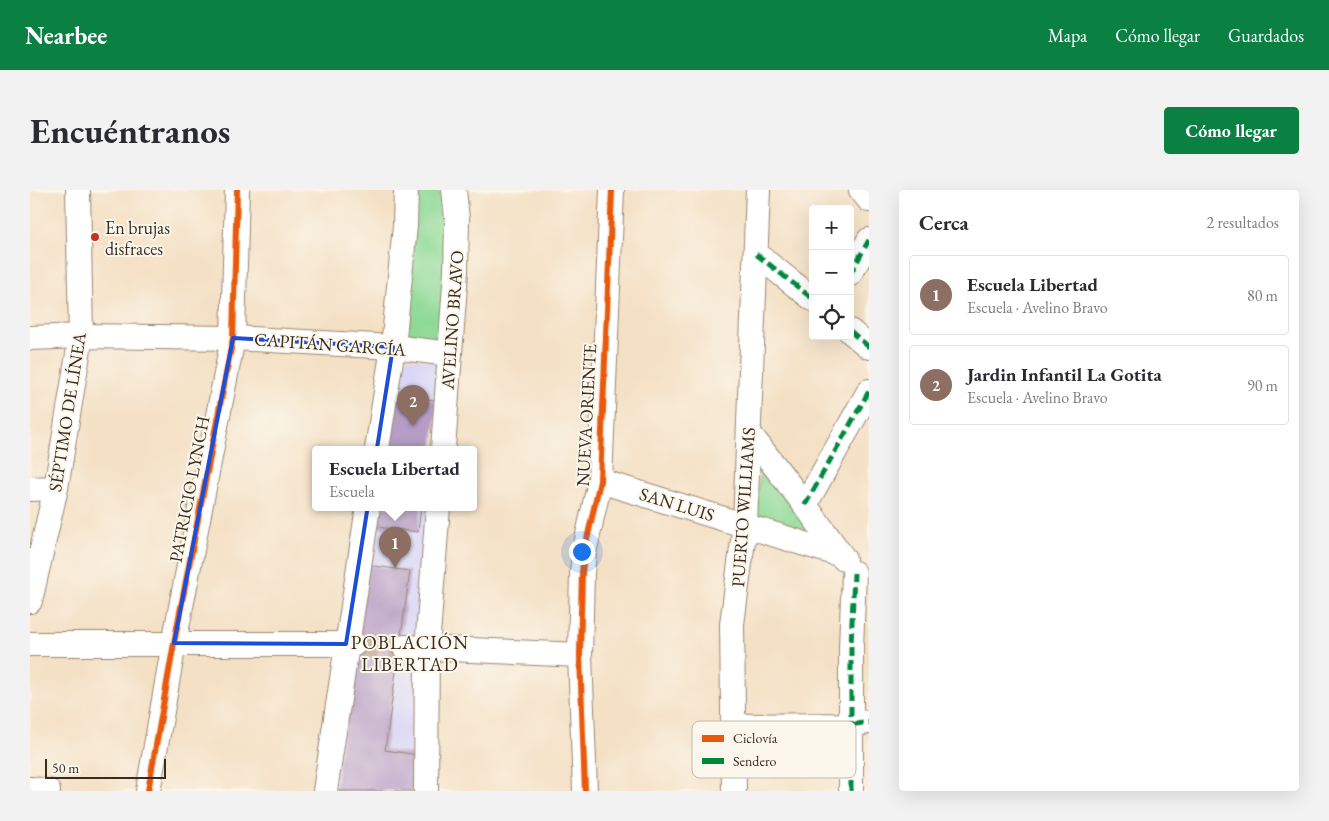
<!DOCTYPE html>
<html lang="es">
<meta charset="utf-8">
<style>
body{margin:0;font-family:"EB Garamond",serif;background:#f2f2f3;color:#2b2b33}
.controls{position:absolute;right:15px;top:15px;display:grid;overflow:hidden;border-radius:5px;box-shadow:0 5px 20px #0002}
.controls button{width:45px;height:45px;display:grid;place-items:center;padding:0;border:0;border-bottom:1px solid #e1e1e2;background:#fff;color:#2b2b33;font:25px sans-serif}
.scale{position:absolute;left:15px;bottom:12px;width:121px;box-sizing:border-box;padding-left:5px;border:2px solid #3b2a1e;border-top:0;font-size:14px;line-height:18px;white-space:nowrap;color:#3b2a1e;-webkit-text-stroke:4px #fbf7ec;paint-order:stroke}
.you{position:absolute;left:551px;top:361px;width:18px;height:18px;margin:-12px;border:4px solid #fff;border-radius:50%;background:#1a73e8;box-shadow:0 0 0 8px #1a73e833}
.badge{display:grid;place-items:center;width:32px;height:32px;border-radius:50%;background:#0b8043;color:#fff;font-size:16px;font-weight:700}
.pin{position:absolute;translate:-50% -41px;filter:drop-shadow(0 1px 2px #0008)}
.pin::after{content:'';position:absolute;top:26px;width:18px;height:15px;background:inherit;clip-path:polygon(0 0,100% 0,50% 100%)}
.popup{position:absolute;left:282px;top:256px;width:165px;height:65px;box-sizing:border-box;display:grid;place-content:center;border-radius:5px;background:#fff;filter:drop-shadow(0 1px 4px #0005);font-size:16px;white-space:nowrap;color:#7c7c81}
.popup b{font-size:19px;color:#2b2b33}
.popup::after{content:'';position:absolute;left:50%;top:100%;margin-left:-10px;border:10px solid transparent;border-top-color:#fff}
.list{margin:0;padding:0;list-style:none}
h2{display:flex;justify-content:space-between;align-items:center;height:65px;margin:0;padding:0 20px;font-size:21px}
h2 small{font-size:16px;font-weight:400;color:#7c7c81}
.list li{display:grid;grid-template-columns:32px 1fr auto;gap:15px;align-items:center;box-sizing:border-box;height:80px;margin:0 10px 10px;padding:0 10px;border:1px solid #e1e1e2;border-radius:5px}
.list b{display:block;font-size:19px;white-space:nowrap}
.list p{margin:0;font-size:16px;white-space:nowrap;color:#7c7c81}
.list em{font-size:16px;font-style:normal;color:#7c7c81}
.icon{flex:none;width:28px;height:28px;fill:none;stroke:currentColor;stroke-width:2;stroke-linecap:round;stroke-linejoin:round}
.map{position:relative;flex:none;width:839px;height:601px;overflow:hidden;border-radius:5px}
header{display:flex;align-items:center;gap:30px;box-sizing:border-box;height:70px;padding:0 25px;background:#0b8043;color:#fff}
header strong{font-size:24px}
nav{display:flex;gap:28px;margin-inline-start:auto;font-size:18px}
.intro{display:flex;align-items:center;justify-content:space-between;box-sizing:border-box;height:120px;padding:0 30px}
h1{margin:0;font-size:35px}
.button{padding:12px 22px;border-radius:5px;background:#0b8043;color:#fff;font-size:18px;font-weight:700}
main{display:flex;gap:30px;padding:0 30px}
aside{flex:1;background:#fff;border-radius:5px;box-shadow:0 5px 20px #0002}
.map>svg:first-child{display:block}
.built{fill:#d9d6f7}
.green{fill:#8ed995;stroke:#64825a}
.building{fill:#b69dc5}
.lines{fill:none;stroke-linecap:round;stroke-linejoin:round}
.minor-tunnel{stroke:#cfbca3;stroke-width:24;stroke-dasharray:24 12;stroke-linecap:butt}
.minor-casing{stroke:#988571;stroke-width:26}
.minor{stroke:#fff;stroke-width:24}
.quiet{stroke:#00873e;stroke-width:5;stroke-dasharray:10 5;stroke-linecap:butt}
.cycleway-casing{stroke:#fbf7ec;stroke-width:9}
.cycleway{stroke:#e8590c;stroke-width:6}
.marked{fill:none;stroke:#1d4ed8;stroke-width:4;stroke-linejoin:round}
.poi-dot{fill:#c8321e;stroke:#fbf7ec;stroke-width:2}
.labels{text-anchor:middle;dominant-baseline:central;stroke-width:4;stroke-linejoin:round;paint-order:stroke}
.poi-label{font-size:18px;fill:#3b2a1e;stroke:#fbf7ec;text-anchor:start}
.street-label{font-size:18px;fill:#3b2a1e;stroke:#fbf7ec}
.neighbourhood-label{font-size:19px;letter-spacing:1px;fill:#3b2a1e;stroke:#fbf7ec}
.key{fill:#fbf7ec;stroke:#c1baae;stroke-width:1}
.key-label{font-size:14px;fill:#3b2a1e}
</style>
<header>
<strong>Nearbee</strong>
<nav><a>Mapa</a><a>Cómo llegar</a><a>Guardados</a></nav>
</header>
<div class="intro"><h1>Encuéntranos</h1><a class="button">Cómo llegar</a></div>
<main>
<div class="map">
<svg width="839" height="601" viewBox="0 0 839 601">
<rect width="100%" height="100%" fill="#fbf7ec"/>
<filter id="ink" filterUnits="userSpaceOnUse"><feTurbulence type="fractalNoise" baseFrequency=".02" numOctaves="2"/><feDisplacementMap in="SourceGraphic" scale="10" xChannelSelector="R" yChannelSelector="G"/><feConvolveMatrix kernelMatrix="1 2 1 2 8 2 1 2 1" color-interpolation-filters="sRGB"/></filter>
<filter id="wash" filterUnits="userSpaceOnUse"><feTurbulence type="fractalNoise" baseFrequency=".0096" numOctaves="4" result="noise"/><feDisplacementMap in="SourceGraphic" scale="20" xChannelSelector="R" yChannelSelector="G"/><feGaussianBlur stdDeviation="1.12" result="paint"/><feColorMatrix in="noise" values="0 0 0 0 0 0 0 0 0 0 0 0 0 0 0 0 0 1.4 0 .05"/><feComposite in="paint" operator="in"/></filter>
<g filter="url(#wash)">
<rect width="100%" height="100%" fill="#f4e0c4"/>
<!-- built -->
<g class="built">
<polygon points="375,168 408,170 404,259 356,259 369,173"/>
<polygon points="346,317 399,317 388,601 299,601"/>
</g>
<!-- green -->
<g class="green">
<path d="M397,1C406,1 411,3 417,10L413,134L408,146L402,152H375L381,12L388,4Z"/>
<polygon points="731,273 785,341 780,344 726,326"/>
</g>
<g id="blocks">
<!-- building -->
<g class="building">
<polygon points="365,207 408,210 402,259 357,259"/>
<polygon points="350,317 391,317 388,342 347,337"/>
<polygon points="337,375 380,381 355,560 388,565 383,601 305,601"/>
</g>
</g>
</g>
<g filter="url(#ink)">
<use href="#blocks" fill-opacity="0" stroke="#988571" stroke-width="1"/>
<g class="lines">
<!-- minor-tunnel -->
<polyline class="minor-tunnel" points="324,454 374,457"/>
<!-- minor casing -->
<g class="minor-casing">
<g id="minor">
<polyline points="831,0 839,10"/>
<polyline points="726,64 783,109"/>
<polyline points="820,84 839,50"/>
<polyline points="820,141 839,157"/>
<polyline points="0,148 51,146 203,148 363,157 420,164"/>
<polyline points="719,243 775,315 814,369"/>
<polyline points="347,259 363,157 375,36 376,0"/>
<polyline points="413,259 426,81 427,29 424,0"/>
<polyline points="570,291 811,365"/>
<polyline points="0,299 26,298"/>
<polyline points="775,315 839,201"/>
<polyline points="0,411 26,298 51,146 48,0"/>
<polyline points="0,454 324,454"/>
<polyline points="374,457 550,465"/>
<polyline points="703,536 820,535 839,532"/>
<polyline points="0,599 18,601"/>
<polyline points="118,601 144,453 203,148 207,0"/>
<polyline points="295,601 338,317"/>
<polyline points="396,601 397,458 408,317"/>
<polyline points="555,601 550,465 552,383 554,363 570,291 582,0"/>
<polyline points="704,601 702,434 715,335 728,0"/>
<polyline points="821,601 821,457 824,383"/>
</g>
</g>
<!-- minor -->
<use href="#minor" class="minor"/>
<!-- quiet -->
<g class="quiet">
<polyline points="726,64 783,109"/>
<polyline points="820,84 839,50"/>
<polyline points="820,141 839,157"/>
<polyline points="775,315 839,201"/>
<polyline points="703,536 820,535 839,532"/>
<polyline points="821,601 821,457 824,383"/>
</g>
<!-- cycleway casing -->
<g class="cycleway-casing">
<g id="cycleway">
<polyline points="118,601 144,453 203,148 207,0"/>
<polyline points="555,601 550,465 552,383 554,363 570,291 582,0"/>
</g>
</g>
<!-- cycleway -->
<use href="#cycleway" class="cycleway"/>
</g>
</g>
<!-- marked area -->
<path class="marked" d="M203,148L363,157L316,454L144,453Z"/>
<!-- markers -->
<circle class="poi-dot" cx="65" cy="47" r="5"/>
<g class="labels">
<!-- poi labels -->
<g class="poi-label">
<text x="75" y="37">En brujas<tspan x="75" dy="21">disfraces</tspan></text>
</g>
<!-- street labels -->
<g class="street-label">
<text transform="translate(422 130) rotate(-86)">AVELINO BRAVO</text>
<text transform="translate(300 154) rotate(4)">CAPITÁN GARCÍA</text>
<text transform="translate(37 222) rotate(-81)">SÉPTIMO DE LÍNEA</text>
<text transform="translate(556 225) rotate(-87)">NUEVA ORIENTE</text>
<text transform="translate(159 299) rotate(-79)">PATRICIO LYNCH</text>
<text transform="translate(647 314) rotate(17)">SAN LUIS</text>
<text transform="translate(713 317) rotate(-86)">PUERTO WILLIAMS</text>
</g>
<!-- neighbourhood labels -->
<g class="neighbourhood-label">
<text x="380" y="452">POBLACIÓN<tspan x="380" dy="22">LIBERTAD</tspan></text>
</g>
</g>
<!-- legend -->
<rect x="662" y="531" width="164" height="57" rx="8" class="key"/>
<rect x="672" y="545" width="22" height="7" fill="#e8590c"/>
<rect x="672" y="568" width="22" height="6" fill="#00873e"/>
<g class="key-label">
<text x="703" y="553">Ciclovía</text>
<text x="703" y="576">Sendero</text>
</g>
</svg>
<div class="controls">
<button>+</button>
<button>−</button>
<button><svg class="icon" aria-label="locate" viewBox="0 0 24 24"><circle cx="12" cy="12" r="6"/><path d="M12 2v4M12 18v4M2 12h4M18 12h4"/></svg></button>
</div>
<div class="scale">50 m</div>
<div class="you"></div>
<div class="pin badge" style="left:365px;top:378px;background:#8d6e63">1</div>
<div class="popup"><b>Escuela Libertad</b>Escuela</div>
<div class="pin badge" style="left:383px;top:236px;background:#8d6e63">2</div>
</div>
<aside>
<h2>Cerca<small>2 resultados</small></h2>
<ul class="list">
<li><span class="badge" style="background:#8d6e63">1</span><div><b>Escuela Libertad</b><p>Escuela · Avelino Bravo</p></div><em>80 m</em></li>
<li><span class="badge" style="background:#8d6e63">2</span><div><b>Jardin Infantil La Gotita</b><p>Escuela · Avelino Bravo</p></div><em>90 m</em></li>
</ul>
</aside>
</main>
